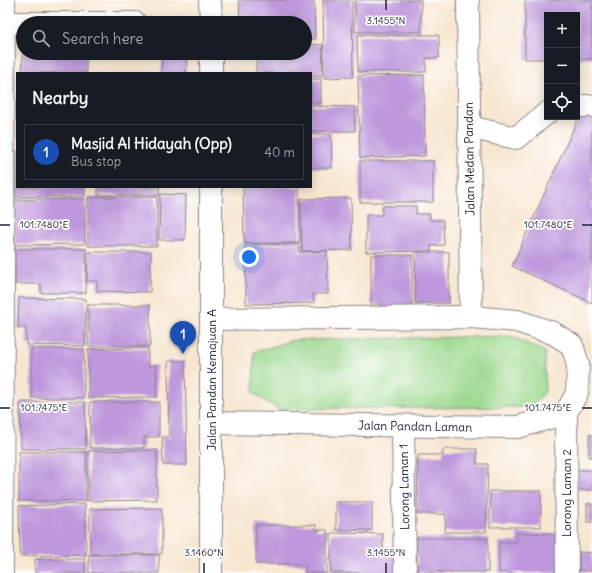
<!DOCTYPE html>
<meta charset="utf-8">
<style>
body{margin:0;font-family:Delius,sans-serif;background:#20242c;color:#f1f3f6}
.controls{position:absolute;right:12px;top:12px;display:grid;overflow:hidden;border-radius:0px;box-shadow:0 2px 10px #0003}
.controls button{width:36px;height:36px;display:grid;place-items:center;padding:0;border:0;border-bottom:1px solid #363941;background:#171b24;color:#f1f3f6;font:20px sans-serif}
.you{position:absolute;left:249px;top:257px;width:14px;height:14px;margin:-10px;border:3px solid #fff;border-radius:50%;background:#1a73e8;box-shadow:0 0 0 6px #1a73e833}
.badge{display:grid;place-items:center;width:26px;height:26px;border-radius:50%;background:#1f6fb2;color:#fff;font-size:13px;font-weight:700}
.pin{position:absolute;translate:-50% -33px;filter:drop-shadow(0 1px 2px #0008)}
.pin::after{content:'';position:absolute;top:21px;width:14px;height:12px;background:inherit;clip-path:polygon(0 0,100% 0,50% 100%)}
.list{margin:0;padding:0;list-style:none}
h2{display:flex;justify-content:space-between;align-items:center;height:52px;margin:0;padding:0 16px;font-size:17px}
h2 small{font-size:13px;font-weight:400;color:#9ea1a6}
.list li{display:grid;grid-template-columns:26px 1fr auto;gap:12px;align-items:center;box-sizing:border-box;height:56px;margin:0 8px 8px;padding:0 8px;border:1px solid #363941;border-radius:0px}
.list b{display:block;font-size:15px;white-space:nowrap}
.list p{margin:0;font-size:13px;white-space:nowrap;color:#9ea1a6}
.list em{font-size:13px;font-style:normal;color:#9ea1a6}
.icon{flex:none;width:22px;height:22px;fill:none;stroke:currentColor;stroke-width:2;stroke-linecap:round;stroke-linejoin:round}
.map{position:relative;flex:none;width:592px;height:573px;overflow:hidden}
.search{position:absolute;background:#171b24;box-shadow:0 2px 10px #0003;left:16px;top:16px;width:296px;height:44px;display:flex;align-items:center;gap:10px;box-sizing:border-box;padding:0 14px;border-radius:22px;color:#9ea1a6;font-size:15px}
.panel{position:absolute;background:#171b24;box-shadow:0 2px 10px #0003;left:16px;top:72px;width:296px;height:116px;border-radius:0px}
.map>svg:first-child{display:block}
.green{fill:#9bd88d;stroke:#5e7d64}
.building{fill:#be97dc}
.lines{fill:none;stroke-linecap:round;stroke-linejoin:round}
.minor-casing{stroke:#8c8486;stroke-width:24}
.minor{stroke:#fff;stroke-width:22}
.ticks{fill:none;stroke:#22223b;stroke-width:1.5}
.labels{text-anchor:middle;dominant-baseline:central;stroke-width:3.5;stroke-linejoin:round;paint-order:stroke}
.street-label{font-size:12px;fill:#22223b;stroke:#fff}
.ticks-label{font-size:10px;text-anchor:middle;fill:#22223b;stroke:#fff;stroke-width:3.5;stroke-linejoin:round;paint-order:stroke}
</style>
<div class="map">
<svg width="592" height="573" viewBox="0 0 592 573">
<rect width="100%" height="100%" fill="#fff"/>
<filter id="ink" filterUnits="userSpaceOnUse"><feTurbulence type="fractalNoise" baseFrequency=".025" numOctaves="2"/><feDisplacementMap in="SourceGraphic" scale="8" xChannelSelector="R" yChannelSelector="G"/><feConvolveMatrix kernelMatrix="1 2 1 2 8 2 1 2 1" color-interpolation-filters="sRGB"/></filter>
<filter id="wash" filterUnits="userSpaceOnUse"><feTurbulence type="fractalNoise" baseFrequency=".012" numOctaves="4" result="noise"/><feDisplacementMap in="SourceGraphic" scale="16" xChannelSelector="R" yChannelSelector="G"/><feGaussianBlur stdDeviation="0.9" result="paint"/><feColorMatrix in="noise" values="0 0 0 0 0 0 0 0 0 0 0 0 0 0 0 0 0 1.4 0 .05"/><feComposite in="paint" operator="in"/></filter>
<g filter="url(#wash)">
<rect width="100%" height="100%" fill="#f7e6d0"/>
<!-- green -->
<polygon class="green" points="511,336 545,352 545,392 531,407 278,409 253,393 254,352 294,340"/>
<g id="blocks">
<!-- building -->
<g class="building">
<polygon points="239,0 314,0 315,39 305,39 305,23 240,23"/>
<polygon points="323,0 352,0 353,77 324,78"/>
<rect x="355" y="0" width="66" height="32"/>
<polygon points="525,0 592,0 592,59 577,59 577,15 547,15 547,59 525,59"/>
<polygon points="357,35 439,35 439,58 426,58 426,72 358,72"/>
<polygon points="305,44 323,45 322,76 311,76 311,73 256,73 256,53 305,53"/>
<polygon points="23,53 86,54 86,73 22,73"/>
<polygon points="162,53 187,53 186,73 161,73"/>
<polygon points="424,75 425,156 360,158 358,76"/>
<rect x="311" y="79" width="10" height="24"/>
<polygon points="311,106 355,107 355,131 311,131"/>
<polygon points="581,112 592,118 592,303 512,266"/>
<polygon points="311,134 331,134 332,168 311,168"/>
<polygon points="15,151 17,151 17,187 85,187 85,197 15,197"/>
<rect x="360" y="161" width="73" height="41"/>
<rect x="98" y="187" width="61" height="8"/>
<polygon points="243,187 299,187 300,243 244,243"/>
<polygon points="160,194 186,195 185,240 159,240"/>
<rect x="88" y="197" width="69" height="49"/>
<polygon points="351,198 352,250 302,251 301,199"/>
<polygon points="85,199 85,244 15,245 14,200"/>
<polygon points="382,206 416,206 416,214 430,214 430,220 443,220 444,245 431,246 431,251 366,252 366,215 382,215"/>
<polygon points="299,244 299,252 327,251 328,294 313,294 314,303 246,304 245,245"/>
<polygon points="15,249 86,249 86,293 41,293 41,284 15,284"/>
<polygon points="88,252 151,252 150,292 97,291 97,281 87,281"/>
<rect x="415" y="252" width="34" height="51"/>
<polygon points="371,255 412,255 412,311 381,311 381,304 371,304"/>
<polygon points="19,298 86,299 85,346 26,345 26,328 18,328"/>
<rect x="88" y="305" width="62" height="41"/>
<polygon points="148,348 148,366 156,365 157,397 88,398 88,349"/>
<polygon points="31,349 84,349 84,398 32,398"/>
<polygon points="168,361 185,361 187,465 163,465 162,437 169,437"/>
<polygon points="20,402 85,402 86,449 21,449"/>
<polygon points="90,402 159,402 159,437 144,437 144,448 90,448"/>
<rect x="589" y="435" width="3" height="22"/>
<polygon points="443,449 477,449 477,464 488,464 486,532 445,532 446,514 417,514 418,455 443,455"/>
<polygon points="157,450 157,500 88,501 88,451"/>
<rect x="19" y="452" width="67" height="49"/>
<rect x="577" y="470" width="15" height="20"/>
<rect x="490" y="491" width="51" height="36"/>
<rect x="336" y="502" width="36" height="28"/>
<polygon points="85,504 86,555 20,556 19,506"/>
<rect x="587" y="504" width="5" height="18"/>
<polygon points="162,508 162,554 90,554 90,509"/>
<polygon points="256,525 316,525 316,530 327,530 327,573 305,573 305,564 256,564"/>
<polygon points="331,533 383,534 383,549 398,549 398,573 331,573"/>
<polygon points="517,533 562,534 561,573 499,573 499,542 517,542"/>
<rect x="417" y="538" width="71" height="34"/>
<polygon points="579,552 592,553 592,571 579,571"/>
<rect x="89" y="555" width="70" height="18"/>
<rect x="35" y="559" width="50" height="14"/>
</g>
</g>
</g>
<g filter="url(#ink)">
<use href="#blocks" fill-opacity="0" stroke="#8c8486" stroke-width="1"/>
<g class="lines">
<!-- minor casing -->
<g class="minor-casing">
<g id="minor">
<polyline points="210,0 211,23"/>
<polyline points="468,0 471,317"/>
<polyline points="0,23 135,23"/>
<polyline points="211,53 211,73"/>
<polyline points="577,106 592,106"/>
<polyline points="469,127 516,138 547,113"/>
<polyline points="211,187 211,573"/>
<polyline points="211,319 471,317 517,321 553,333 572,345 578,365 577,393 566,413 518,427 211,423"/>
<polyline points="566,413 567,573"/>
<polyline points="403,426 405,573"/>
<polyline points="2,573 4,0"/>
</g>
</g>
<!-- minor -->
<use href="#minor" class="minor"/>
</g>
</g>
<!-- ticks -->
<path class="ticks" d="M386,0V10M0,225H10M582,225H592M0,408H10M582,408H592M204,563V573M386,563V573"/>
<g class="labels">
<!-- street labels -->
<g class="street-label">
<text transform="translate(469 159) rotate(-91)">Jalan Medan Pandan</text>
<text transform="translate(211 380) rotate(-90)">Jalan Pandan Kemajuan A</text>
<text transform="translate(415 426) rotate(1)">Jalan Pandan Laman</text>
<text transform="translate(404 487) rotate(-91)">Lorong Laman 1</text>
<text transform="translate(566 493) rotate(-90)">Lorong Laman 2</text>
</g>
</g>
<g class="ticks-label">
<text x="386" y="24">3.1455°N</text>
<text x="548" y="228">101.7480°E</text>
<text x="44" y="228">101.7480°E</text>
<text x="548" y="411">101.7475°E</text>
<text x="44" y="411">101.7475°E</text>
<text x="204" y="556">3.1460°N</text>
<text x="386" y="556">3.1455°N</text>
</g>
</svg>
<div class="controls">
<button>+</button>
<button>−</button>
<button><svg class="icon" aria-label="locate" viewBox="0 0 24 24"><circle cx="12" cy="12" r="6"/><path d="M12 2v4M12 18v4M2 12h4M18 12h4"/></svg></button>
</div>
<div class="you"></div>
<div class="pin badge" style="left:183px;top:354px;background:#1a4fb4">1</div>
<div class="search"><svg class="icon" aria-label="search" viewBox="0 0 24 24"><circle cx="10" cy="10" r="6"/><path d="M15 15l6 6"/></svg>Search here</div>
<section class="panel">
<h2>Nearby<small></small></h2>
<ul class="list">
<li><span class="badge" style="background:#1a4fb4">1</span><div><b>Masjid Al Hidayah (Opp)</b><p>Bus stop</p></div><em>40 m</em></li>
</ul>
</section>
</div>
